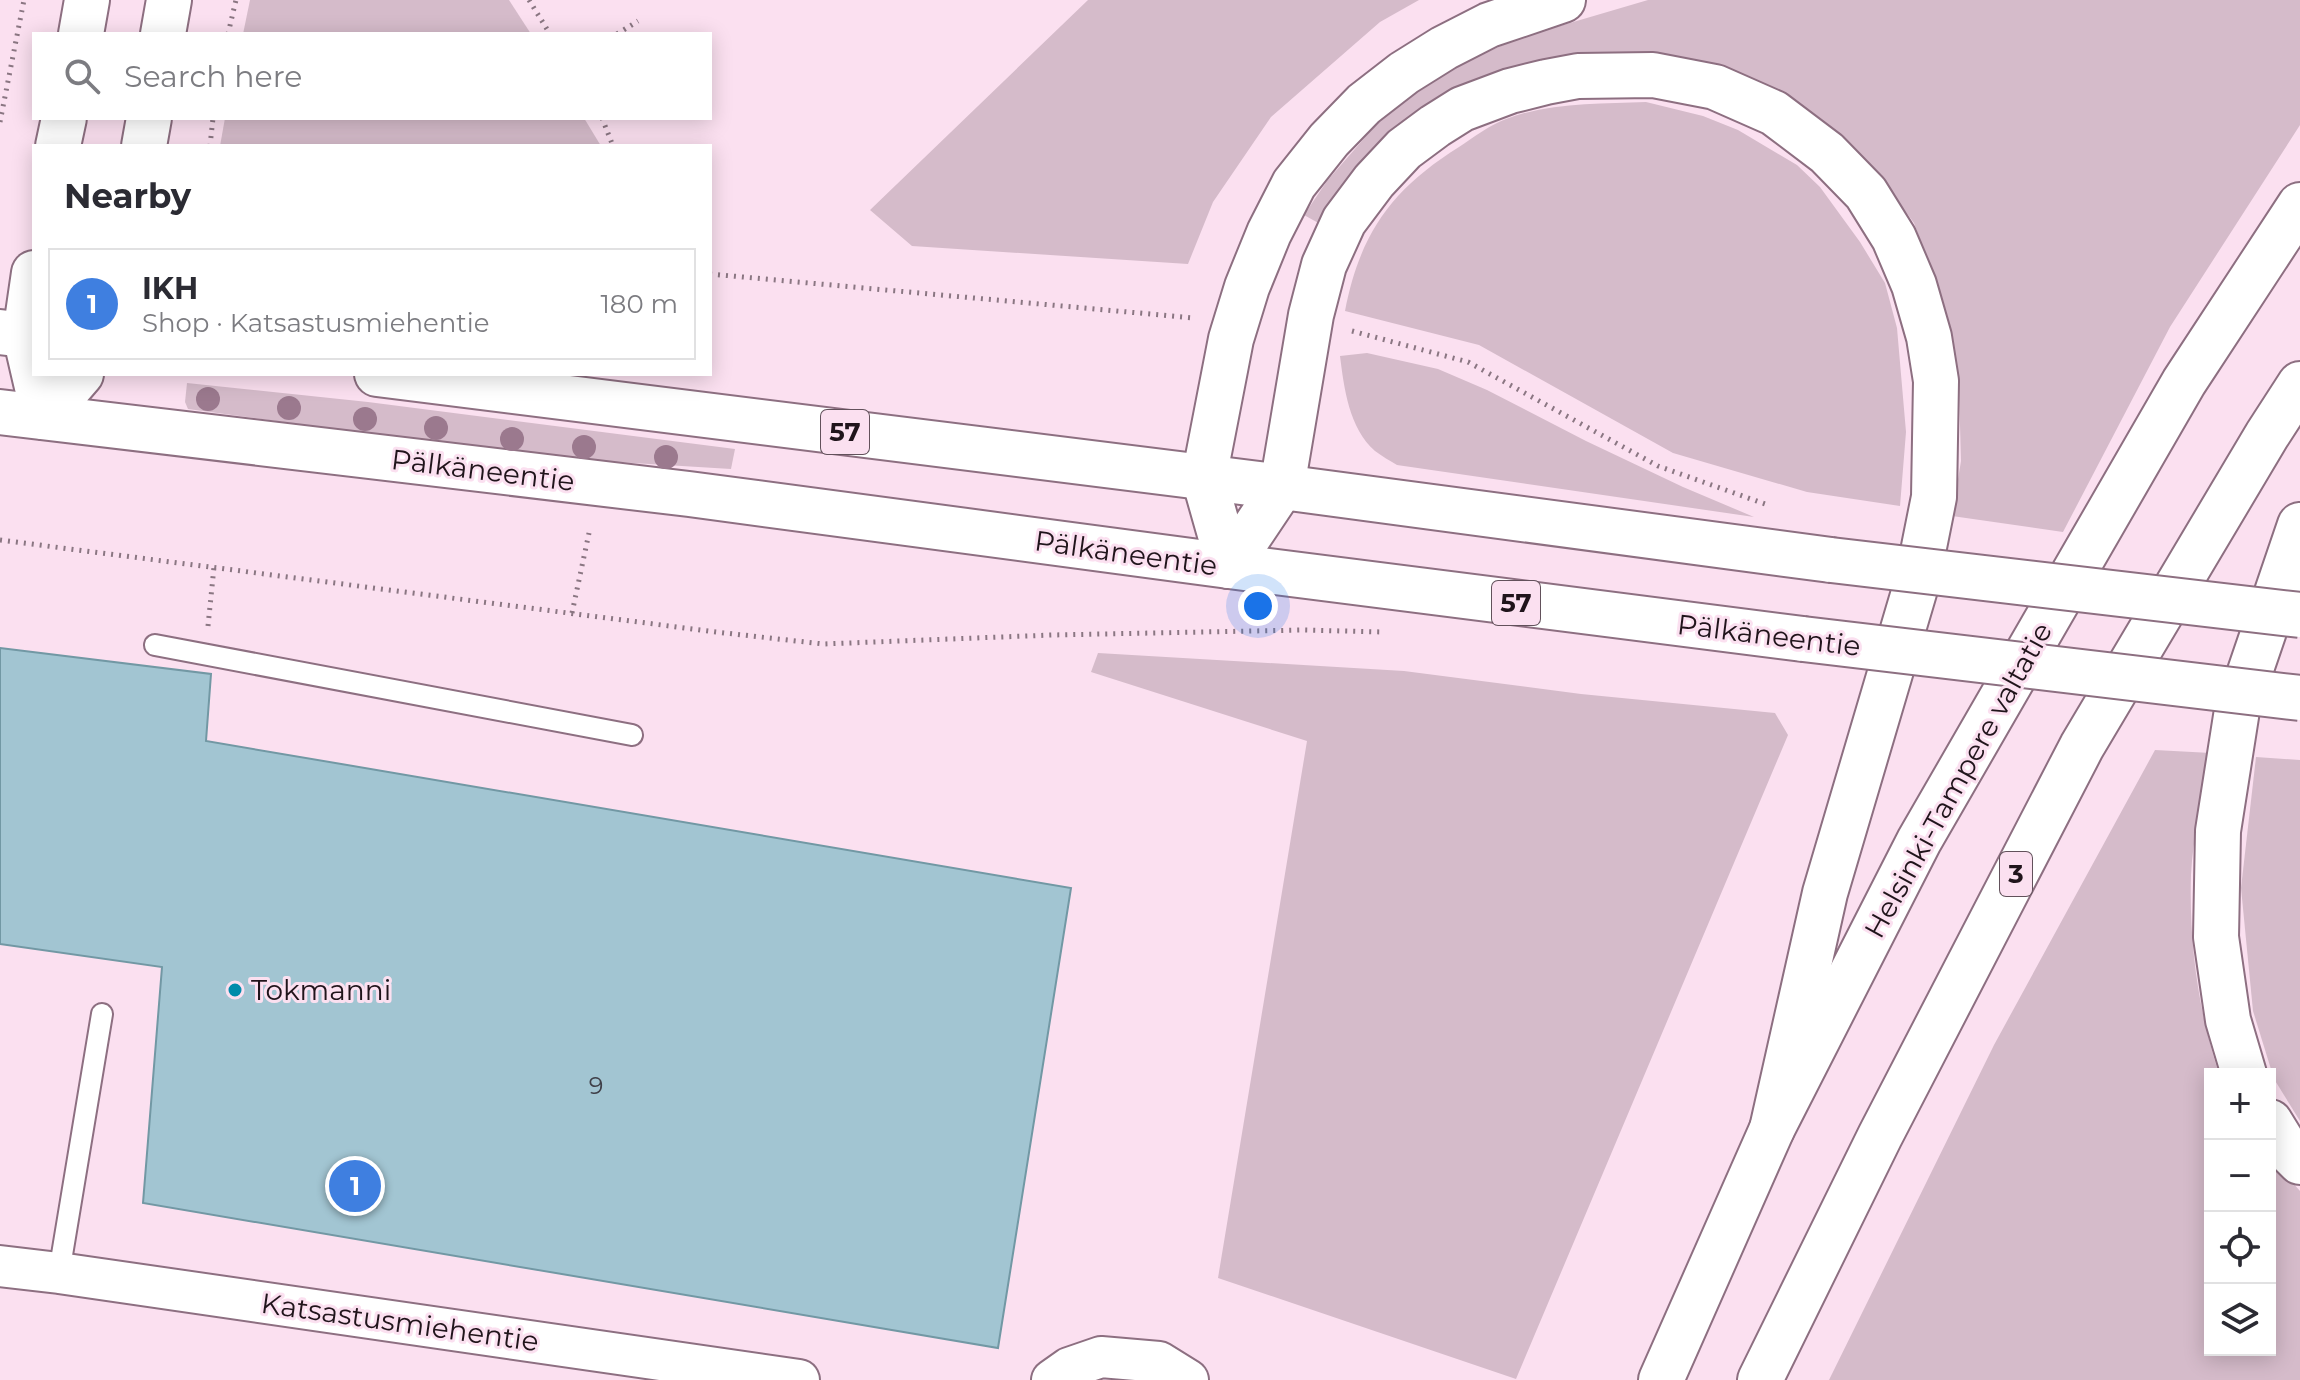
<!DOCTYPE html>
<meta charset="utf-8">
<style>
body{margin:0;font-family:Montserrat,sans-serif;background:#f7f7f7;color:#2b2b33}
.controls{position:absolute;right:24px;bottom:24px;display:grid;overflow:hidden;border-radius:0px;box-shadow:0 4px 20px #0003}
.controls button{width:72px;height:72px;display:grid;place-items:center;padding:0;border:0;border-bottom:2px solid #e1e1e2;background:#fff;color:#2b2b33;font:40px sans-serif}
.you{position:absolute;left:1258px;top:606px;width:28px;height:28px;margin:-20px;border:6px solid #fff;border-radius:50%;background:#1a73e8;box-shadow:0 0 0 12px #1a73e833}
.badge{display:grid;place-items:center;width:52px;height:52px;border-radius:50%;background:#db2777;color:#fff;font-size:26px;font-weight:700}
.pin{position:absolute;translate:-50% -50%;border:4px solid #fff;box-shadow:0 2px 8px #0006}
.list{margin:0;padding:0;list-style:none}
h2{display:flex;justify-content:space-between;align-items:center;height:104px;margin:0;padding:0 32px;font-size:34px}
h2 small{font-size:26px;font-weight:400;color:#7c7c81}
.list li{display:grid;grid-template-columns:52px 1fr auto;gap:24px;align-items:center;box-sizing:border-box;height:112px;margin:0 16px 16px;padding:0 16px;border:2px solid #e1e1e2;border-radius:0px}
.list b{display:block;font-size:30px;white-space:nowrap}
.list p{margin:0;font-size:26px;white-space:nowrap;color:#7c7c81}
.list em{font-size:26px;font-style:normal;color:#7c7c81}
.icon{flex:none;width:44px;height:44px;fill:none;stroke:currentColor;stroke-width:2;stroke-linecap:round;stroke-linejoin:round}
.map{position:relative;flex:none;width:2300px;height:1380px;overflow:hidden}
.search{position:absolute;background:#fff;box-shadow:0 4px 20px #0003;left:32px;top:32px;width:680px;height:88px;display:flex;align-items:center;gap:20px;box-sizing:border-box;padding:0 28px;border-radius:0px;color:#7c7c81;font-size:30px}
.panel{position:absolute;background:#fff;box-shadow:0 4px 20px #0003;left:32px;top:144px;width:680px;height:232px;border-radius:0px}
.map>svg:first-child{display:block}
.green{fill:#d5bbca}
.building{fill:#a2c5d2;stroke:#7298a4;stroke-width:2}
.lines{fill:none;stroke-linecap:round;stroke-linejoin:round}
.service-casing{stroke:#8d6f81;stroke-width:24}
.minor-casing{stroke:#8d6f81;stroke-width:44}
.secondary-casing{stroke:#8d6f81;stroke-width:48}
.primary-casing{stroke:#8d6f81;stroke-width:48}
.motorway-casing{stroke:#8d6f81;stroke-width:48}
.path{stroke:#8a7682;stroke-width:5;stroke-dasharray:2 6;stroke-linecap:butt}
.service{stroke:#fff;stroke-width:20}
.minor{stroke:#fff;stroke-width:40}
.secondary{stroke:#fff;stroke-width:44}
.primary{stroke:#fff;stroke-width:44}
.motorway{stroke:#fff;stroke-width:44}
.primary-bridge-casing{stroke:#8d6f81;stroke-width:48;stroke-linecap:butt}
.primary-bridge{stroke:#fff;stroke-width:44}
.tree{fill:#9b798e}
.poi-dot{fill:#018baa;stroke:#fbe0f0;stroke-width:3}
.labels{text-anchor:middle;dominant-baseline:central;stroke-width:6;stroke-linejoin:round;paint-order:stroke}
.number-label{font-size:24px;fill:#404049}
.shield{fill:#fbe0f0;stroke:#62515b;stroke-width:2}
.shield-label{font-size:26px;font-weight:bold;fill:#20141b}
.street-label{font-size:28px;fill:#20141b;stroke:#fbe0f0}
.poi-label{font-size:28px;fill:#20141b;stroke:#fbe0f0;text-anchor:start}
</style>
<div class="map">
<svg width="2300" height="1380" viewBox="0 0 2300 1380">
<rect width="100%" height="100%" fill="#fbe0f0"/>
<!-- green -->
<g class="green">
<polygon points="250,0 509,0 531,34 243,34"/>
<polygon points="1088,0 1419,0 1380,22 1271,117 1213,202 1188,264 912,246 870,210"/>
<polygon points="1648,0 2300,0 2300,125 2170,327 2063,532 1952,516 1961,461 1959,390 1947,314 1914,223 1872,166 1807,112 1583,55 1514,66 1453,94 1322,225 1304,215 1327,181 1381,119 1451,68 1519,38"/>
<path d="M1646,102L1703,116L1738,130L1797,165L1820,187L1860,242L1885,283L1897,328L1906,432L1900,506L1807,492L1673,453L1479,345L1345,311C1360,233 1392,189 1459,147C1474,137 1490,125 1506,119C1550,102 1600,104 1646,102Z"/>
<polygon points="225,118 584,118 601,146 220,146"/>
<path d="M1367,353L1438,369L1487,390L1586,441L1683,487L1754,517L1397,465C1390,461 1382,456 1375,451C1349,428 1344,388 1340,356Z"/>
<polygon points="187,383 368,402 735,449 731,469 551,458 188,409 185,402"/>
<polygon points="1098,653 1404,671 1581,694 1775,713 1788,735 1516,1379 1218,1278 1307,741 1091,672"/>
<path d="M2155,750L2211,753C2204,793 2193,834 2191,875C2189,943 2198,1009 2219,1074H2210V1350H2270V1157L2300,1191V1380H1829L1994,1045Z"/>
<polygon points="2256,757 2300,760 2300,1121 2274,1079 2253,1011 2241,888"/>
</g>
<!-- building -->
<polygon class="building" points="0,648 211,674 206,741 1071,888 998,1348 143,1203 162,967 0,944"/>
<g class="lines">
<!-- service casing -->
<g class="service-casing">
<g id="service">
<polyline points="155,645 632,735"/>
<polyline points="59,1273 102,1014"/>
</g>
</g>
<!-- minor casing -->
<g class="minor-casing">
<g id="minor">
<polyline points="0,1266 59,1273 799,1380"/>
<polyline points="1052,1380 1069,1368 1101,1357 1159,1362 1188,1380"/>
</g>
</g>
<!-- secondary casing -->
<g class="secondary-casing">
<g id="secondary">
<polyline points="81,34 87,0"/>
<polyline points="163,34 169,0"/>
<polyline points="58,146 64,118"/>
<polyline points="144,146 149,118"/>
<polyline points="34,273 25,335 44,417"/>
<polyline points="44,417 81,374"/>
</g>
</g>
<!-- primary casing -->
<g class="primary-casing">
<g id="primary">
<polyline points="0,332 34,336"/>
<polyline points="377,374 1282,487 1831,560"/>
<polyline points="0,412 689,494 1229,566 1803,639"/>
</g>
</g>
<!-- motorway casing -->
<g class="motorway-casing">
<g id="motorway">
<polyline points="1229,566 1282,487 1311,315 1324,265 1344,221 1374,181 1404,149 1435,126 1462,109 1510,91 1546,82 1578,76 1653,75 1715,87 1774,113 1827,153 1866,193 1894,238 1914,285 1929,337 1936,381 1934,497 1917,582 1825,893 1772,1129"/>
<polyline points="1229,566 1204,478 1231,339 1247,287 1269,233 1294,184 1329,140 1364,104 1404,73 1444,48 1489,25 1563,0"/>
<polyline points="2244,1074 2228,1020 2216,937 2218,831 2237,710 2300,525"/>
<polyline points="2270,1122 2286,1148 2300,1162"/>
<polyline points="1661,1380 1772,1129 1919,841 2184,382 2300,205"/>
<polyline points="1760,1380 1880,1136 2082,746 2267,435 2300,384"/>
</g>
</g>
<!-- path -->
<g class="path">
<polyline points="529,0 550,34"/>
<polyline points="228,34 236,0"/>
<polyline points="617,34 638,21"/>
<polyline points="602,118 613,146"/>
<polyline points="0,122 24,0"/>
<polyline points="210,146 213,118"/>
<polyline points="710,274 1194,318"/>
<polyline points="1352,331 1468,362 1658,466 1768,505"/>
<polyline points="0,540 716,632 823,644 1052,635 1303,630 1384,632"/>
<polyline points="572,613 589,533"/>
<polyline points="208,626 214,567"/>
</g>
<!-- service -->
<use href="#service" class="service"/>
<!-- minor -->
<use href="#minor" class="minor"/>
<!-- secondary -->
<use href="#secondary" class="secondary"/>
<!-- primary -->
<use href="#primary" class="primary"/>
<!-- motorway -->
<use href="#motorway" class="motorway"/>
<!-- primary-bridge casing -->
<g class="primary-bridge-casing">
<g id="primary-bridge">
<polyline points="1831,560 2300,615"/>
<polyline points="1803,639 2300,698"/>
</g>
</g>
<!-- primary-bridge -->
<use href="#primary-bridge" class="primary-bridge"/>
</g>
<!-- trees -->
<g class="tree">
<circle cx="208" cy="399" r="12"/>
<circle cx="289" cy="408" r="12"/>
<circle cx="365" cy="419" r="12"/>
<circle cx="436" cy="428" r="12"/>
<circle cx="512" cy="439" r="12"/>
<circle cx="584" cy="447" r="12"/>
<circle cx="666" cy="457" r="12"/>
</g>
<!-- markers -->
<circle class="poi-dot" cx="235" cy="990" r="8"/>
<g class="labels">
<!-- number labels -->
<g class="number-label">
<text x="596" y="1085">9</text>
</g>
<!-- shield labels -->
<g class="shield">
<rect x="821" y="410" width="48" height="44" rx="6"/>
<rect x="1492" y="581" width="48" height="44" rx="6"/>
<rect x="2000" y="852" width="32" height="44" rx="6"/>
</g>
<g class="shield-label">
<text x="845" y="432">57</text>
<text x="1516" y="603">57</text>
<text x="2016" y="874">3</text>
</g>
<!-- street labels -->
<g class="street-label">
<text transform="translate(483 470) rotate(7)">Pälkäneentie</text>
<text transform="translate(1126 553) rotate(8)">Pälkäneentie</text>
<text transform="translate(1769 635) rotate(7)">Pälkäneentie</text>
<text transform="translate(1958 780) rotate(-61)">Helsinki-Tampere valtatie</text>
<text transform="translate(400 1322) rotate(8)">Katsastusmiehentie</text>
</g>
<!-- poi labels -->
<g class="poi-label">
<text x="251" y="990">Tokmanni</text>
</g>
</g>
</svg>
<div class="controls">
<button>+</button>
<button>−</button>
<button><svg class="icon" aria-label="locate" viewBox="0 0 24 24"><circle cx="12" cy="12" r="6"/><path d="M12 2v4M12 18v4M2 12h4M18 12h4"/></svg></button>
<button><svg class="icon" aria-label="layers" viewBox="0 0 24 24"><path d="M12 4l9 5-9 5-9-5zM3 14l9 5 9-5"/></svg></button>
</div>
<div class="you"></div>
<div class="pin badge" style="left:355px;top:1186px;background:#3f7fe0">1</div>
<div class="search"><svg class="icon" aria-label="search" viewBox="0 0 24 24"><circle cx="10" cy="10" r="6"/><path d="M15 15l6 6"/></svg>Search here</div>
<section class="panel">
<h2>Nearby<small></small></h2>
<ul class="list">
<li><span class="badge" style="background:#3f7fe0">1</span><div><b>IKH</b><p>Shop · Katsastusmiehentie</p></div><em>180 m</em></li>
</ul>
</section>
</div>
